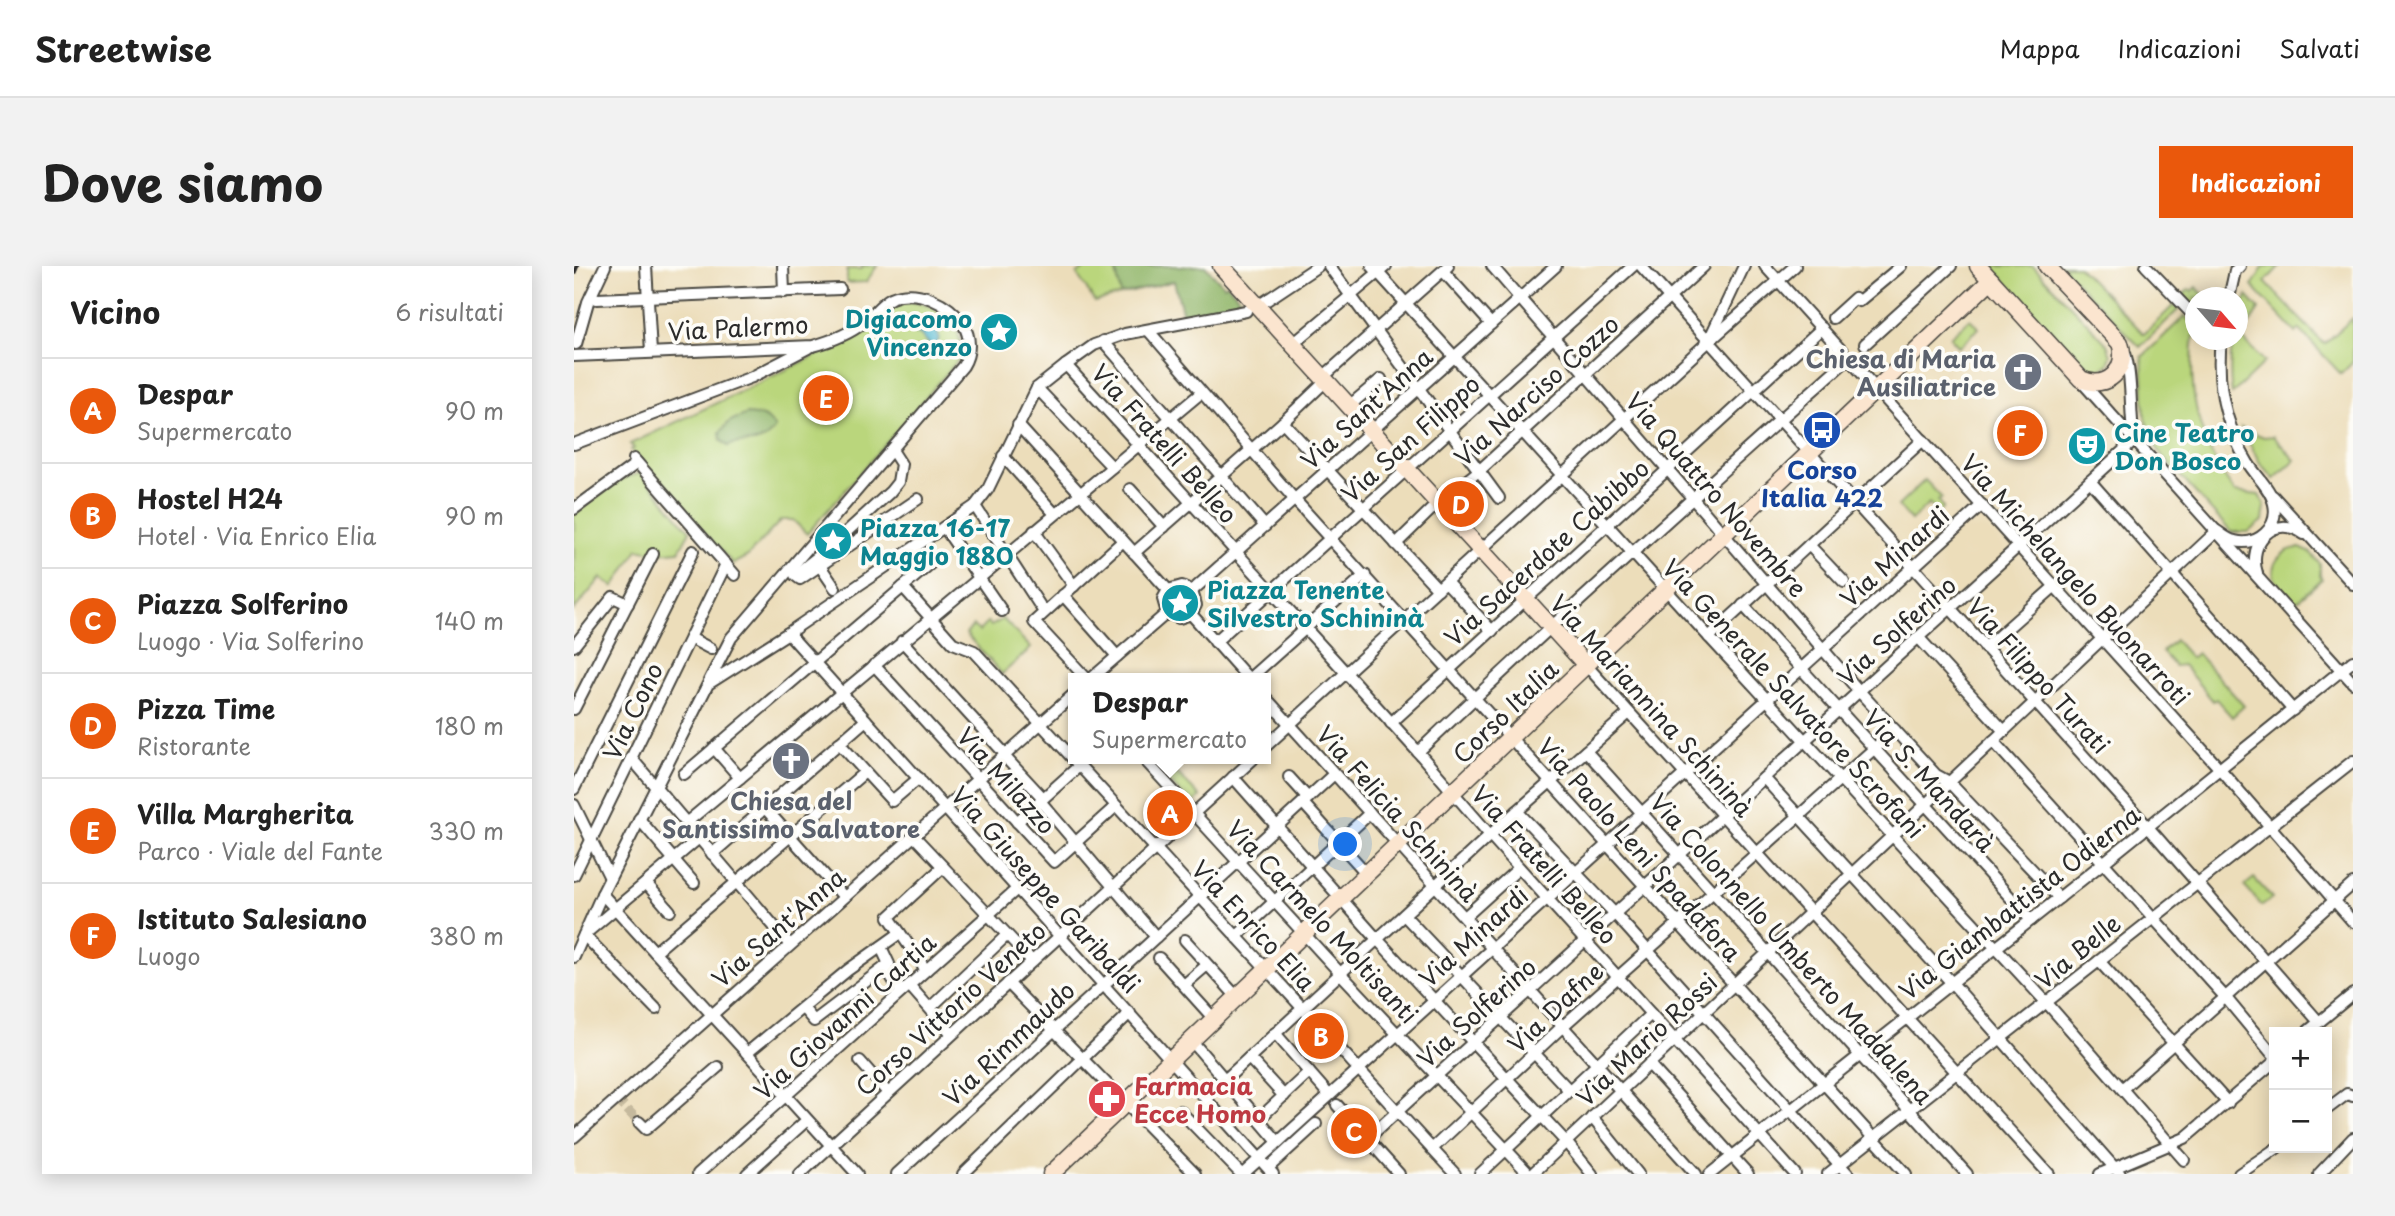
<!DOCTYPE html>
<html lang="it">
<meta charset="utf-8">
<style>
body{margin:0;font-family:"Playpen Sans",sans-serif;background:#f2f2f2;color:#222}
.controls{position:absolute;right:21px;bottom:21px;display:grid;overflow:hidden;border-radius:0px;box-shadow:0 4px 18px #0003}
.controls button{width:63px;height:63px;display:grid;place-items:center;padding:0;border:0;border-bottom:2px solid #e0e0e0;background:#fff;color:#222;font:35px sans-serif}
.compass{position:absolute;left:1611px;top:21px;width:63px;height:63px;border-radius:50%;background:#fff;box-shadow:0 4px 18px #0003;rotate:118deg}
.you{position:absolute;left:772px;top:579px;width:24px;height:24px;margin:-18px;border:5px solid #fff;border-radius:50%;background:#1a73e8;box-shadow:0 0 0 10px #1a73e833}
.badge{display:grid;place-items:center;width:46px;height:46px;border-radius:50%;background:#ea580c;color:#fff;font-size:23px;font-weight:700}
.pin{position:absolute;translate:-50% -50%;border:4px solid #fff;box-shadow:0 2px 7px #0006}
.popup{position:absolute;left:494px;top:407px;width:203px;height:91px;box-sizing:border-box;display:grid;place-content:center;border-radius:0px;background:#fff;filter:drop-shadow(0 2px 5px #0005);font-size:23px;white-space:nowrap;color:#767676}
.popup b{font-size:26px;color:#222}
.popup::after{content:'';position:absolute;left:50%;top:100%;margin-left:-14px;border:14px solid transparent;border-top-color:#fff}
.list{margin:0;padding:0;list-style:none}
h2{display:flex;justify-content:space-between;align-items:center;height:91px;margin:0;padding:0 28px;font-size:30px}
h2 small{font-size:23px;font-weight:400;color:#767676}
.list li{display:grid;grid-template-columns:46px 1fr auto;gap:21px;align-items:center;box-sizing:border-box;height:105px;padding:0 28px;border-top:2px solid #e0e0e0}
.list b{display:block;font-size:26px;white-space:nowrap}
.list p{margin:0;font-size:23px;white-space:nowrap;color:#767676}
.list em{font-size:23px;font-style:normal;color:#767676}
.map{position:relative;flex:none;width:1779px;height:908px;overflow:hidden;border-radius:0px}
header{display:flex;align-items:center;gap:42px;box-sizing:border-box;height:98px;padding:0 35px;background:#fff;border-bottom:2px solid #e0e0e0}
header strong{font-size:33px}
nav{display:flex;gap:38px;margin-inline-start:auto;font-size:24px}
.intro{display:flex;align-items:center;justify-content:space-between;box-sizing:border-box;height:168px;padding:0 42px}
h1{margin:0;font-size:49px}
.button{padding:18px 32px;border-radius:0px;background:#ea580c;color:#fff;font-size:24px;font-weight:700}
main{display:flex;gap:42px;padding:0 42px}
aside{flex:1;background:#fff;border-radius:0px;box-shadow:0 4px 18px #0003}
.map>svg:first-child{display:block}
.green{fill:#bad67c;stroke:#728054;stroke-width:2}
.forest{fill:#93b76c;stroke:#5f714c;stroke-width:2}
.water{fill:#53b9d2;stroke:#3f727e;stroke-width:2}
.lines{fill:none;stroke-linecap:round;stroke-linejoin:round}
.street-tunnel{stroke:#c5b99d;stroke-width:10;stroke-dasharray:10 5;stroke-linecap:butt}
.street-casing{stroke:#484640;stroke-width:14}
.secondary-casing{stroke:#484640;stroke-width:19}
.street{stroke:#fff;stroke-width:10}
.secondary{stroke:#fbe5cf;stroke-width:16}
.rail{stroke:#2b2b2b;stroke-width:4.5}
.labels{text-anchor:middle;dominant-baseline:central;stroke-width:7;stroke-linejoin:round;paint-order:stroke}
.culture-label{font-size:24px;font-weight:bold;fill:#0d838f;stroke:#fdfcf7;text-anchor:start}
.street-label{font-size:24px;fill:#2b2b2b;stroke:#fdfcf7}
.worship-label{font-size:24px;font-weight:bold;fill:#5b616d;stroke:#fdfcf7;text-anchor:end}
.transit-label{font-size:24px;font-weight:bold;fill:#164399;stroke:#fdfcf7}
.health-label{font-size:24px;font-weight:bold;fill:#be3a42;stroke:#fdfcf7;text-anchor:start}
</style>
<header>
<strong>Streetwise</strong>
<nav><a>Mappa</a><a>Indicazioni</a><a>Salvati</a></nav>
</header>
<div class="intro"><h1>Dove siamo</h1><a class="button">Indicazioni</a></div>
<main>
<aside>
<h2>Vicino<small>6 risultati</small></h2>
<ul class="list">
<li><span class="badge">A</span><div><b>Despar</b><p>Supermercato</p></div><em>90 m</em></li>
<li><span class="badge">B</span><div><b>Hostel H24</b><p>Hotel · Via Enrico Elia</p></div><em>90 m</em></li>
<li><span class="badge">C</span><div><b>Piazza Solferino</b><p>Luogo · Via Solferino</p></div><em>140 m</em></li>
<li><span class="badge">D</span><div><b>Pizza Time</b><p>Ristorante</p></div><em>180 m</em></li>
<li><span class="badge">E</span><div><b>Villa Margherita</b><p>Parco · Viale del Fante</p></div><em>330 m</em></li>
<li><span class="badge">F</span><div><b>Istituto Salesiano</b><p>Luogo</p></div><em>380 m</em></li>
</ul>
</aside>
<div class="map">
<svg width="1779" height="908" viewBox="0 0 1779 908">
<rect width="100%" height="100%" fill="#fdfcf7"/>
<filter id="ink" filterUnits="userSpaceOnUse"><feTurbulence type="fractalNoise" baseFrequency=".0143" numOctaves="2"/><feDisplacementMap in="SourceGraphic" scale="14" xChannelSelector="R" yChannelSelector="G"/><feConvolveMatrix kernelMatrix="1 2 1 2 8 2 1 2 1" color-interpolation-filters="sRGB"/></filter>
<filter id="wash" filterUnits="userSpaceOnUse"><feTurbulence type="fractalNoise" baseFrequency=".00686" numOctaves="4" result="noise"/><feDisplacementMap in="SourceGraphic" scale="28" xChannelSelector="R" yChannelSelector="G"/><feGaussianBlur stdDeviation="1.57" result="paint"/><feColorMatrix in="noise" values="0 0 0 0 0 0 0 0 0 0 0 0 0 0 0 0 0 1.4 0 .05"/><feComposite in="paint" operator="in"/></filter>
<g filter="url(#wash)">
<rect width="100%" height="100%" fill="#ecddba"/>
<!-- green -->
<g class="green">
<polygon points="288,0 303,0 292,16 273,17 273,3 288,3"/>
<polygon points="515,0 541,0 547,29 521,36 503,8"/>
<polygon points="1417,0 1459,0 1533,78 1537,89 1534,99 1520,106 1510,102"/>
<polygon points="1487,0 1504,0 1570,68 1600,39 1604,44 1566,81"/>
<polygon points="1690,0 1706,0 1691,16 1750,78 1779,52 1779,96 1767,108 1725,63 1722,67 1678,20"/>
<polygon points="1622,21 1631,30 1622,32 1621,43 1609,29 1615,23 1618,25"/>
<path d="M1673,30L1685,43L1667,71L1691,96L1658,128C1655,109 1656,92 1659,74H1664V52Z"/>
<path d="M329,36C362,35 392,57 386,92L233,268L219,254H207L174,290L159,298L57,184L60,182L56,178L279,72L317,40Z"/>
<path d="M1611,50L1621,61C1612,123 1623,175 1661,226L1685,229L1691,240L1689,255L1674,266H1657L1589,191L1580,177L1571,151L1568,91Z"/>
<polygon points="1396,53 1405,62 1385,81 1376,71"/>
<polygon points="1667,162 1690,171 1699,170 1721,194 1700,213 1686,197"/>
<polygon points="67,207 116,265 105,285 84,287 64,283 40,321 27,312 0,344 0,248 49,212"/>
<polygon points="1351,214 1368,232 1364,235 1369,242 1364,247 1355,238 1337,254 1324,240"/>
<path d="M1726,282L1737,287L1746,298V310L1748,313L1721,337C1714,331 1706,324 1702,316C1693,298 1709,282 1726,282Z"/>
<polygon points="429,353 457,382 428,408 392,368 399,360 405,365 414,356 417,360"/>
<polygon points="1601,374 1617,392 1623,387 1670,440 1658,451 1642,433 1639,435 1609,399 1601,400 1588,386"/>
<polygon points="603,507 626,531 617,539 595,515"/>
<polygon points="1680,612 1698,632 1688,640 1670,620"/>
</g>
<!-- forest -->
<g class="forest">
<polygon points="541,0 631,0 650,20 653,18 670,37 609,49 600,15 547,29"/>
<path d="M173,148C185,149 195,151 201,162C186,184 173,172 154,180L147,174L146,166L156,155Z"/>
</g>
<!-- water -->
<path class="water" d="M344,52C352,60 372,62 362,79H356L346,68L339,66L336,62L337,53Z"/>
</g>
<g filter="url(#ink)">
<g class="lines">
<!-- street-tunnel -->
<polyline class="street-tunnel" points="43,833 65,856"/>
<!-- street casing -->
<g class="street-casing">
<g id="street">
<polyline points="72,0 77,86"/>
<polyline points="209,0 210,26"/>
<polyline points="755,0 925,232"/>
<polyline points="798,0 1135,371 1473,737 1610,894"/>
<polyline points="918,0 1285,425 1362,509 1375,516 1485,632"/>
<polyline points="1067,0 1574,561 1745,756"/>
<polyline points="1191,0 1646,503 1779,656"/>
<polyline points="1572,0 1622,52"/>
<polyline points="869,5 917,58"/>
<polyline points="17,30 23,33 266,23"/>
<polyline points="1655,32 1661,5 1666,0"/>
<polyline points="690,36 744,0"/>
<polyline points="1259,52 1281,32 1285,35 1327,0"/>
<polyline points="574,64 721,234 1332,908"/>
<polyline points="1139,72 1221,0"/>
<polyline points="529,75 691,260"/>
<polyline points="2,78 14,36 31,0"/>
<polyline points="719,78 812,0"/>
<polyline points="1291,78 1377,0"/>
<path d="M1551,87C1559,114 1555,144 1560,172"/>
<path d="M0,90L239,80C257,75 274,69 289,57C298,50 307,37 317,32C343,21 375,37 389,58C397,71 397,87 389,100L157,372L135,415"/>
<polyline points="492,99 844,486 916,569 1221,908"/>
<polyline points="749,111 874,0"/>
<polyline points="1507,115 1779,417"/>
<polyline points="463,122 538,201"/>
<polyline points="775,140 807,113"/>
<polyline points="709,156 864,323"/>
<polyline points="444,159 594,324"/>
<polyline points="0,178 178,111 234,82"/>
<polyline points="429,190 481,248"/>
<polyline points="60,193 161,309"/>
<polyline points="1516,215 1719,444"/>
<polyline points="556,223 590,261"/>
<polyline points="1699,230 1779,318"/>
<polyline points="401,240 470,346"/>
<polyline points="0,243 63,197"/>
<polyline points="370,261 428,345"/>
<polyline points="460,265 500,320"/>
<polyline points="822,278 864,237 906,204 1130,0"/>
<polyline points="1235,279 1270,316"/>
<polyline points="560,287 709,156 752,115"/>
<polyline points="246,300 261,322"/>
<path d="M1683,307C1673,276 1701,247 1730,268"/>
<polyline points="221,309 255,282 316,226 324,216 327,198 318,184"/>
<polyline points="222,310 226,313 344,233"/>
<polyline points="872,316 918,365"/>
<polyline points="329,321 379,377 400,385 881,908"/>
<polyline points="489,329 543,390"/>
<polyline points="1169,339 1457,654"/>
<polyline points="593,347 605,352 617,348 622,339 618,325"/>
<polyline points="617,348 674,412"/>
<polyline points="214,367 699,908"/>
<polyline points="1135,371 1349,174"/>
<polyline points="1344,371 1430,465"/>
<polyline points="116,372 137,383"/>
<polyline points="328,375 432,489"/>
<polyline points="641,376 1059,0"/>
<polyline points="0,380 39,331 54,338"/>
<polyline points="1411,382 1481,320"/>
<polyline points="300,399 480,596 542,540"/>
<polyline points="1012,399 1475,908"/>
<polyline points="512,412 460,356 549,275"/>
<polyline points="518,412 593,347 589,333 594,324 608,320 618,325 982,0"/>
<polyline points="676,412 791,309"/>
<polyline points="692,432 1122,908"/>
<polyline points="0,443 79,288"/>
<polyline points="817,457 1248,62"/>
<polyline points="1419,475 1652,732 1700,790"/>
<polyline points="265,477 318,535 345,512"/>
<polyline points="692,480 1134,76 1170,0"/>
<polyline points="140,482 166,512"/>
<polyline points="1012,485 1393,908"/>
<path d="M844,486C985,351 1130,222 1275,92"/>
<polyline points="430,490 469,532"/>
<polyline points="58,493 216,679"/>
<polyline points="570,493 766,707 955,908"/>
<polyline points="110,508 363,292"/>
<polyline points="659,511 803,673 992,876 1018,908"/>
<polyline points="715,511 734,532"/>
<polyline points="1190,512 1378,717 1546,908"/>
<polyline points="0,523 119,285"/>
<polyline points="466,535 582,671"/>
<polyline points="729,537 793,608"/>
<polyline points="0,539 36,612"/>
<polyline points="191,542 270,631"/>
<polyline points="943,545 1041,648 1274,908"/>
<polyline points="65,553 120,617"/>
<polyline points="443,556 505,500"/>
<polyline points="112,557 627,127"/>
<polyline points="340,570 458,695"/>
<polyline points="138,588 292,454"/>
<polyline points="0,609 152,298"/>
<polyline points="72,617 96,645"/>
<polyline points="28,628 283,908"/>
<polyline points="830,649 995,824"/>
<polyline points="891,651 945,602"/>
<polyline points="662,671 796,547"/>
<polyline points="611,674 663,731"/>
<polyline points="81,686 291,506"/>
<polyline points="0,691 28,628 134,418 214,367 401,240 414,223 463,122 492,99 520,79 551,68 672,45"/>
<polyline points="585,692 640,753"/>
<polyline points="1525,695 1654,837"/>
<polyline points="311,701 327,726"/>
<polyline points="352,704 315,651 369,601"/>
<polyline points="434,717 621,908"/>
<polyline points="335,719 378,768"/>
<polyline points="610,719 633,699"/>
<polyline points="229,742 240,755 315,698 307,681"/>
<polyline points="356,742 433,669"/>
<polyline points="82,743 10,669 125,572"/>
<polyline points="1733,766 1779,728"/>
<polyline points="701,767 755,829"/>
<polyline points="617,774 704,876"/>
<polyline points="173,787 274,704 326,667"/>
<polyline points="675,792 710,830"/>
<polyline points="286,795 314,827"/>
<polyline points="1075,798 1174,908"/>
<polyline points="651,814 916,569 1055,447"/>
<polyline points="1548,823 1779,618"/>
<polyline points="763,839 825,908"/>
<polyline points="1753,843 1773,828 1779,830"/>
<polyline points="606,845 667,908"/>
<polyline points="1018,851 1064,908"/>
<polyline points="685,853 735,806"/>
<polyline points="65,856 72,863 144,801"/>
<polyline points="0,871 500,428"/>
<polyline points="793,873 1560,175"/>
<polyline points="858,883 989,760 1321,464"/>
<polyline points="695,901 742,858"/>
<polyline points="124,908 444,622"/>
<polyline points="173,908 233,854"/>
<polyline points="226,908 679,493"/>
<polyline points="323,908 760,508"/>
<polyline points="389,908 556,747"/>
<polyline points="669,908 1408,239"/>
<polyline points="906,908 1077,748"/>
<path d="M958,908L1643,265C1649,269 1654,274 1661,275C1684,281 1705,261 1700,238C1697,223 1682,210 1674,197C1651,159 1642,118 1647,74"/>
<polyline points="1136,908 1529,597 1779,395"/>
<polyline points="1254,908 1779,495"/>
<polyline points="1526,908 1611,872 1700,796"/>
<polyline points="1665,908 1703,882"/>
<polyline points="1745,908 1779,872"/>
</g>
</g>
<!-- secondary casing -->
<g class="secondary-casing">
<g id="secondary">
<polyline points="647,0 1012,399"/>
<path d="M1404,0L1507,113C1533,125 1555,103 1546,77L1473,0"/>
<polyline points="477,908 1417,14"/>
</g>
</g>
<!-- street -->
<use href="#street" class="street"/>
<!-- secondary -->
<use href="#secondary" class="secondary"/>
<!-- rail -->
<polyline class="rail" points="0,7 3,0"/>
</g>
</g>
<!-- icons -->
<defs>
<g id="sight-disc" transform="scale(2.0125)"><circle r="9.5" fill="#0f9aa8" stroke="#fdfcf7"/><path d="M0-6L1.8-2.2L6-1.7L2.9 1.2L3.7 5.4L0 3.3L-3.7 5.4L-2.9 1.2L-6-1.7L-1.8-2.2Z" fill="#fff"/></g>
<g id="church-disc" transform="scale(2.0125)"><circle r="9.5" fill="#6b7280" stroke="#fdfcf7"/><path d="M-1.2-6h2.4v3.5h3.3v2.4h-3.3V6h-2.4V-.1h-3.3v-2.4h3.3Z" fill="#fff"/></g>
<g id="bus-disc" transform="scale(2.0125)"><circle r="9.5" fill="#1a4fb4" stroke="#fdfcf7"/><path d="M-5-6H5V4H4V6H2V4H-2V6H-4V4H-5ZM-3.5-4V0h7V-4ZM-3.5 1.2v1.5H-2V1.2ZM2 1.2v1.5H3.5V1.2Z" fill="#fff"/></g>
<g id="theatre-disc" transform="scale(2.0125)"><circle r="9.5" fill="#0f9aa8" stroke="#fdfcf7"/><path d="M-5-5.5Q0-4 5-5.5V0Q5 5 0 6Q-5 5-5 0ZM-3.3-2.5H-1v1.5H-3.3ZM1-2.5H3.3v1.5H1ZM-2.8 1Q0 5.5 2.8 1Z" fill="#fff"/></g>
<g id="pharmacy-disc" transform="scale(2.0125)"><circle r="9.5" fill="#e0444e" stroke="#fdfcf7"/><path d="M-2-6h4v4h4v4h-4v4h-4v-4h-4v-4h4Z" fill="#fff"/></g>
</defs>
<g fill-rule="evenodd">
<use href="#sight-disc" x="425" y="66"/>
<use href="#church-disc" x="1449" y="106"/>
<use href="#bus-disc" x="1248" y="164"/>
<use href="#theatre-disc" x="1513" y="180"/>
<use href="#sight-disc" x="259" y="275"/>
<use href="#sight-disc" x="606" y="337"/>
<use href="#church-disc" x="217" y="495"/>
<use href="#pharmacy-disc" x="533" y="833"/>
</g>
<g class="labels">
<!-- culture labels -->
<g class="culture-label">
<text x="398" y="52" text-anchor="end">Digiacomo<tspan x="398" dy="28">Vincenzo</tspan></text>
<text x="1540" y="166">Cine Teatro<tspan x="1540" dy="28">Don Bosco</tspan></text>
<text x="286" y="261">Piazza 16-17<tspan x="286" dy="28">Maggio 1880</tspan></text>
<text x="633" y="323">Piazza Tenente<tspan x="633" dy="28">Silvestro Schininà</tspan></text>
</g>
<!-- street labels -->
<g class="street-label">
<text transform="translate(164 61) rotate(-3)">Via Palermo</text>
<text transform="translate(962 124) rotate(-42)">Via Narciso Cozzo</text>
<text transform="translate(792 142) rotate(-42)">Via Sant'Anna</text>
<text transform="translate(836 172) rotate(-42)">Via San Filippo</text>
<text transform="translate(591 177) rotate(48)">Via Fratelli Belleo</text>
<text transform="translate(1143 228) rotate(49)">Via Quattro Novembre</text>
<text transform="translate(972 286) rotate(-42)">Via Sacerdote Cabibbo</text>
<text transform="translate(1320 290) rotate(-42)">Via Minardi</text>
<text transform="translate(1502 313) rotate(48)">Via Michelangelo Buonarroti</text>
<text transform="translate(1322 364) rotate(-42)">Via Solferino</text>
<text transform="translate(1465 409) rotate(48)">Via Filippo Turati</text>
<text transform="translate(1220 432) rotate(47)">Via Generale Salvatore Scrofani</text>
<text transform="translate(1078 439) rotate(48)">Via Mariannina Schininà</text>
<text transform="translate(58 445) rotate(-64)">Via Cono</text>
<text transform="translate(931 445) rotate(-44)">Corso Italia</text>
<text transform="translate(433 514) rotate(48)">Via Milazzo</text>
<text transform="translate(1356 514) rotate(48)">Via S. Mandarà</text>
<text transform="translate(824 547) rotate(48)">Via Felicia Schininà</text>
<text transform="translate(1066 583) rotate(48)">Via Paolo Leni Spadafora</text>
<text transform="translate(971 598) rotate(48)">Via Fratelli Belleo</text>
<text transform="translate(472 623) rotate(48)">Via Giuseppe Garibaldi</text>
<text transform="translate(1445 636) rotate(-38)">Via Giambattista Odierna</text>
<text transform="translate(749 655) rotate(47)">Via Carmelo Moltisanti</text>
<text transform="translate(680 659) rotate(47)">Via Enrico Elia</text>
<text transform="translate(204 661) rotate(-41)">Via Sant'Anna</text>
<text transform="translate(899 670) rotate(-42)">Via Minardi</text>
<text transform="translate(1218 682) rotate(48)">Via Colonnello Umberto Maddalena</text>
<text transform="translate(1503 685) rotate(-39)">Via Belle</text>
<text transform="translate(981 741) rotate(-43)">Via Dafne</text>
<text transform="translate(376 742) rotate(-42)">Corso Vittorio Veneto</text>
<text transform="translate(902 746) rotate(-42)">Via Solferino</text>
<text transform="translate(270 750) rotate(-42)">Via Giovanni Cartia</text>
<text transform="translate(1072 773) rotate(-43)">Via Mario Rossi</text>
<text transform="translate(434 777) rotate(-43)">Via Rimmaudo</text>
</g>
<!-- worship labels -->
<g class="worship-label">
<text x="1422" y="92">Chiesa di Maria<tspan x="1422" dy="28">Ausiliatrice</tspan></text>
<text x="217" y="534" text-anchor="middle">Chiesa del<tspan x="217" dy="28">Santissimo Salvatore</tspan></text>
</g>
<!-- transit labels -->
<g class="transit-label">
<text x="1248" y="203">Corso<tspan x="1248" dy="28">Italia 422</tspan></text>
</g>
<!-- health labels -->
<g class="health-label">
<text x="560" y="819">Farmacia<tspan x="560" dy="28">Ecce Homo</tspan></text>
</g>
</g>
</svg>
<div class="controls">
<button>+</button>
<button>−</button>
</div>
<svg class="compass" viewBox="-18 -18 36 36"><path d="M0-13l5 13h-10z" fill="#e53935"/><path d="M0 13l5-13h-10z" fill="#767676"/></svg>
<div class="you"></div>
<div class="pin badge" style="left:596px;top:547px">A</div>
<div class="popup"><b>Despar</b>Supermercato</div>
<div class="pin badge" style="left:747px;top:770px">B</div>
<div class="pin badge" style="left:780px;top:865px">C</div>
<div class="pin badge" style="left:887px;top:238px">D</div>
<div class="pin badge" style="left:252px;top:132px">E</div>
<div class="pin badge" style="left:1446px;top:167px">F</div>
</div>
</main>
